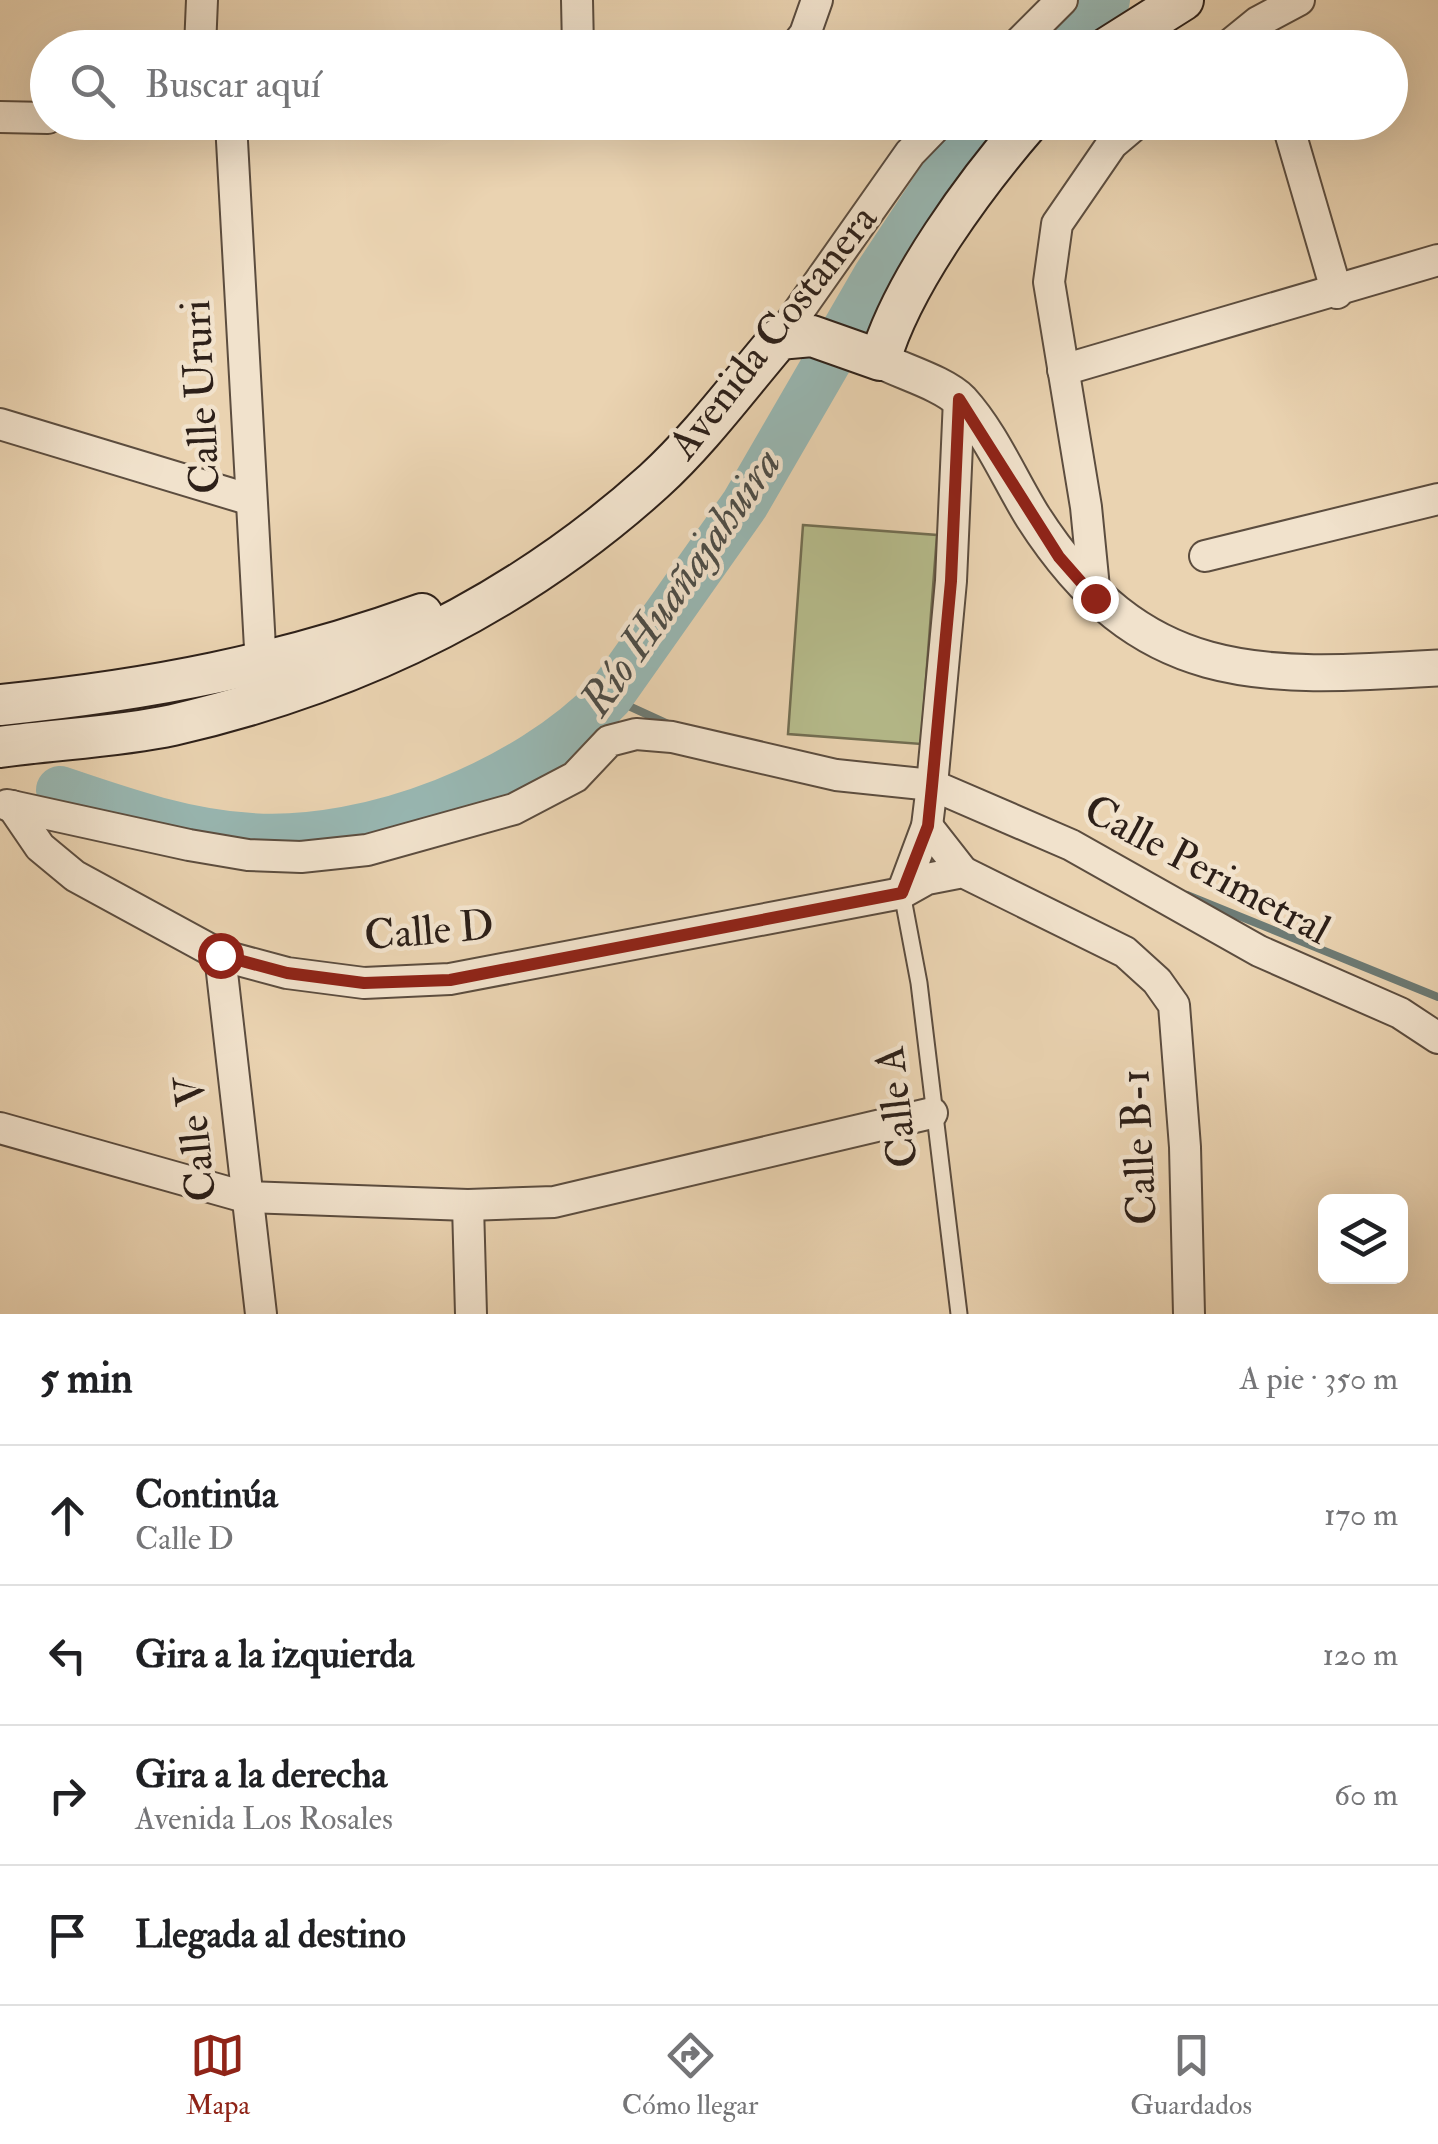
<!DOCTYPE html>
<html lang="es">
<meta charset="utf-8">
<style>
body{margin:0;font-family:"IM FELL Double Pica",serif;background:#f2f2f2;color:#202124}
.controls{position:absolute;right:30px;bottom:30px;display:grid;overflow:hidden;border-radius:15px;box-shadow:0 10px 40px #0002}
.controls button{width:90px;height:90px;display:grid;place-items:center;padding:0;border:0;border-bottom:2px solid #e0e0e0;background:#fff;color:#202124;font:50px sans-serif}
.stop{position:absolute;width:30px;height:30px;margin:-22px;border:8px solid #8f2418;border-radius:50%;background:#fff}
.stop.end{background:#8f2418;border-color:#fff;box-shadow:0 2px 10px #0008}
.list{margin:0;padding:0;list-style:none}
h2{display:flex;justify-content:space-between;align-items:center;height:130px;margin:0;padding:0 40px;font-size:42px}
h2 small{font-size:32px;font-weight:400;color:#757577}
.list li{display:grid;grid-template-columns:65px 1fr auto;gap:30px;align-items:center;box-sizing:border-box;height:140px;padding:0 40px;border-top:2px solid #e0e0e0}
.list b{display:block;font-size:38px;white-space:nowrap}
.list p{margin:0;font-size:32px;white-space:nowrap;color:#757577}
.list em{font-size:32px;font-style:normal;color:#757577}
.icon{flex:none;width:55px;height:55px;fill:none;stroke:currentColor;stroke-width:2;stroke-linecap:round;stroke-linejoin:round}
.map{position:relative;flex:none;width:1438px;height:1314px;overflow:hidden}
.search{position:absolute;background:#fff;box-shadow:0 10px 40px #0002;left:30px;right:30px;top:30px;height:110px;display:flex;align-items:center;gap:25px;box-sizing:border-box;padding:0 35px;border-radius:55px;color:#757577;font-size:38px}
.sheet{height:690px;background:#fff}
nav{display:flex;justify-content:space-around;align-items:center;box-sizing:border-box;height:140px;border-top:2px solid #e0e0e0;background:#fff;font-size:28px;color:#757577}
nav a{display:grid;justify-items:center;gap:5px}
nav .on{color:#8f2418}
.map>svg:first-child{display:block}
.green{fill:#b6bc8c;stroke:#726e52;stroke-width:2.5}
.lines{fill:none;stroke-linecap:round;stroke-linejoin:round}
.stream{stroke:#6d7b75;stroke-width:8}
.river{stroke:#98b7b2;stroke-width:48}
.service-casing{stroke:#5c4d3f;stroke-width:19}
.minor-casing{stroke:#5c4d3f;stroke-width:34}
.tertiary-casing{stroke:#5c4d3f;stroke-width:39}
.secondary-casing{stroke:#2d2019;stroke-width:44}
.service{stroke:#f1e2cc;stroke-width:15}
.minor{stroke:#f1e2cc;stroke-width:30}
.tertiary{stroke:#f1e2cc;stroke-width:35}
.secondary{stroke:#f1e2cc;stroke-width:40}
.route{stroke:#8f2418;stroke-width:12}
.labels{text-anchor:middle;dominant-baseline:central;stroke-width:9;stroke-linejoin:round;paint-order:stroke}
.street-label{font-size:42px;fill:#2d2019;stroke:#f1e2cc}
.water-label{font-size:45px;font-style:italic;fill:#4d4d47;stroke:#f1e2cc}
</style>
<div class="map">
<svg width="1438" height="1314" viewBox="0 0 1438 1314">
<rect width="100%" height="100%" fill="#ead3b1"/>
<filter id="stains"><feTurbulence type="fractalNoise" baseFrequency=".002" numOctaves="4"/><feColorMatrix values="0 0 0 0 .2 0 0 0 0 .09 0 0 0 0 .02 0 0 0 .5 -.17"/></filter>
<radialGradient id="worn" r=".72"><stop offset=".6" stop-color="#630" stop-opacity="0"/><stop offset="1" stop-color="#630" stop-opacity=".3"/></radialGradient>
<!-- green -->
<polygon class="green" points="803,525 937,535 921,744 788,734"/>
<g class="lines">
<!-- stream -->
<g class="stream">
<polyline points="609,697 668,724"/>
<polyline points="1187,895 1438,997"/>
</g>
<!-- river -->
<g class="river">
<polyline points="1048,48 1106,0"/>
<path d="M60,790C122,811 184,833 251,837C370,845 527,783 609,697L745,504L877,276L979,122"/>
</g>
<!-- service casing -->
<g class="service-casing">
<polyline id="service" points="902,893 919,983 959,1314"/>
</g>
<!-- minor casing -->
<g class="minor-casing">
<g id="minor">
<polyline points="577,0 578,48"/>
<polyline points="200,48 202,0"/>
<polyline points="794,48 805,34 817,0"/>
<polyline points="1014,48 1062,0"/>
<polyline points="1226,48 1258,22 1299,0"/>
<polyline points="0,117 48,118"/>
<polyline points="194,122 242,122"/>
<polyline points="1287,122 1337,293"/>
<polyline points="231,123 261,666"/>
<polyline points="779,339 910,153 940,122"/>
<polyline points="1063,370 1438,260"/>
<polyline points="0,424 248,499"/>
<polyline points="1205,556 1438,499"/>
<polyline points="1095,598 1086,507 1049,282 1057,224 1112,144 1138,122"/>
<polyline points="7,805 189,845 248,855 301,857 367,850 514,809 575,777 609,741 636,734 672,737 836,775 932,785 1071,845 1259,951 1400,1013 1438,1038"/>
<polyline points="12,806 40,847 75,876 220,955 287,973 364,983 450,979 902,893 927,879 963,872 1125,952 1157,981 1174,1005 1185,1147 1189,1314"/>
<polyline points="927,826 963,872"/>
<polyline points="902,893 927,826 932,785 951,581 959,399"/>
<polyline points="220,955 261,1314"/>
<polyline points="0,1128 245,1197 468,1205 554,1202 932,1113"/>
<polyline points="468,1205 471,1314"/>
</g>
</g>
<!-- tertiary casing -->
<g class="tertiary-casing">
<path id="tertiary" d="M880,360C903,372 943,383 961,401C991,434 1010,480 1033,517C1141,685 1257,679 1438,668"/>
</g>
<!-- secondary casing -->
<g class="secondary-casing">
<g id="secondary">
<polyline points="1107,48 1183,0"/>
<path d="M0,705C150,690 280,665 422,614"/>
<path d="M0,747C57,739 117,737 173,725C352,684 517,605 654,481C700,439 738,387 779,339L812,336L880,360C902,283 976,183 1029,122"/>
</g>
</g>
<!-- service -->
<use href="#service" class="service"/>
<!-- minor -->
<use href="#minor" class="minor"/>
<!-- tertiary -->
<use href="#tertiary" class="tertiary"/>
<!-- secondary -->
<use href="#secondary" class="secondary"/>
</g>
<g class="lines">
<!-- route -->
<polyline class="route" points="220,955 287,973 364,983 450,980 902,893 928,826 932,786 951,581 959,399 1059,557 1095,598"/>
</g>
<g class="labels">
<!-- street labels -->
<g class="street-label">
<text transform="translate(773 332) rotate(-52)">Avenida Costanera</text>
<text transform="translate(201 397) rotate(-93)">Calle Ururi</text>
<text transform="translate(1207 870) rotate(28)">Calle Perimetral</text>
<text transform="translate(429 931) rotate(-5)">Calle D</text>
<text transform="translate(897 1107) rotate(-97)">Calle A</text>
<text transform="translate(196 1139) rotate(-96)">Calle V</text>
<text transform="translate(1139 1147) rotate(-93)">Calle B-1</text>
</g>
<!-- water labels -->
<g class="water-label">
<text transform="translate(681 582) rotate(-55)">Río Huañajahuira</text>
</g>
</g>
<rect width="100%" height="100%" filter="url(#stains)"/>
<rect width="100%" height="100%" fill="url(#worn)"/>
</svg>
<div class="controls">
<button><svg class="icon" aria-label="layers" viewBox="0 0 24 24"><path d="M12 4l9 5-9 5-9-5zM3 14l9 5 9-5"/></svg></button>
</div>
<div class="stop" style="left:220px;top:955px"></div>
<div class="stop end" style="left:1095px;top:598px"></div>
<div class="search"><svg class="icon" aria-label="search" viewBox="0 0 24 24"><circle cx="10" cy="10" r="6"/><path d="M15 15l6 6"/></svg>Buscar aquí</div>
</div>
<section class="sheet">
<h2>5 min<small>A pie · 350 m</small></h2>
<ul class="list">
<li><svg class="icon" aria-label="ahead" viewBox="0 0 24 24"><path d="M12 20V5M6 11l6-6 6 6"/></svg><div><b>Continúa</b><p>Calle D</p></div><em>170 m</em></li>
<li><svg class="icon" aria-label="left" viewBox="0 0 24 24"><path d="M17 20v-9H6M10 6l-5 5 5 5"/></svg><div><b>Gira a la izquierda</b></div><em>120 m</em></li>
<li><svg class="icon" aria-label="right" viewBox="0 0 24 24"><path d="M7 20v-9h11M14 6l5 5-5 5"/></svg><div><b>Gira a la derecha</b><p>Avenida Los Rosales</p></div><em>60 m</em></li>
<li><svg class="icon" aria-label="arrive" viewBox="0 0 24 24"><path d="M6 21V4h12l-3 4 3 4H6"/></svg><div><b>Llegada al destino</b></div></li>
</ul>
</section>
<nav>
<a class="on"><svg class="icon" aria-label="map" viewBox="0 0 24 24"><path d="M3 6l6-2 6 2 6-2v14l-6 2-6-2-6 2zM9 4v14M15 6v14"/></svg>Mapa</a>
<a><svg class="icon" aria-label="directions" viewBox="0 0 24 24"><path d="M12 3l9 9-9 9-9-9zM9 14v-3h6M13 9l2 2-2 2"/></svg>Cómo llegar</a>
<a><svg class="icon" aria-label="saved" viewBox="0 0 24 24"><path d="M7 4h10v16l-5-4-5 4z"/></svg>Guardados</a>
</nav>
